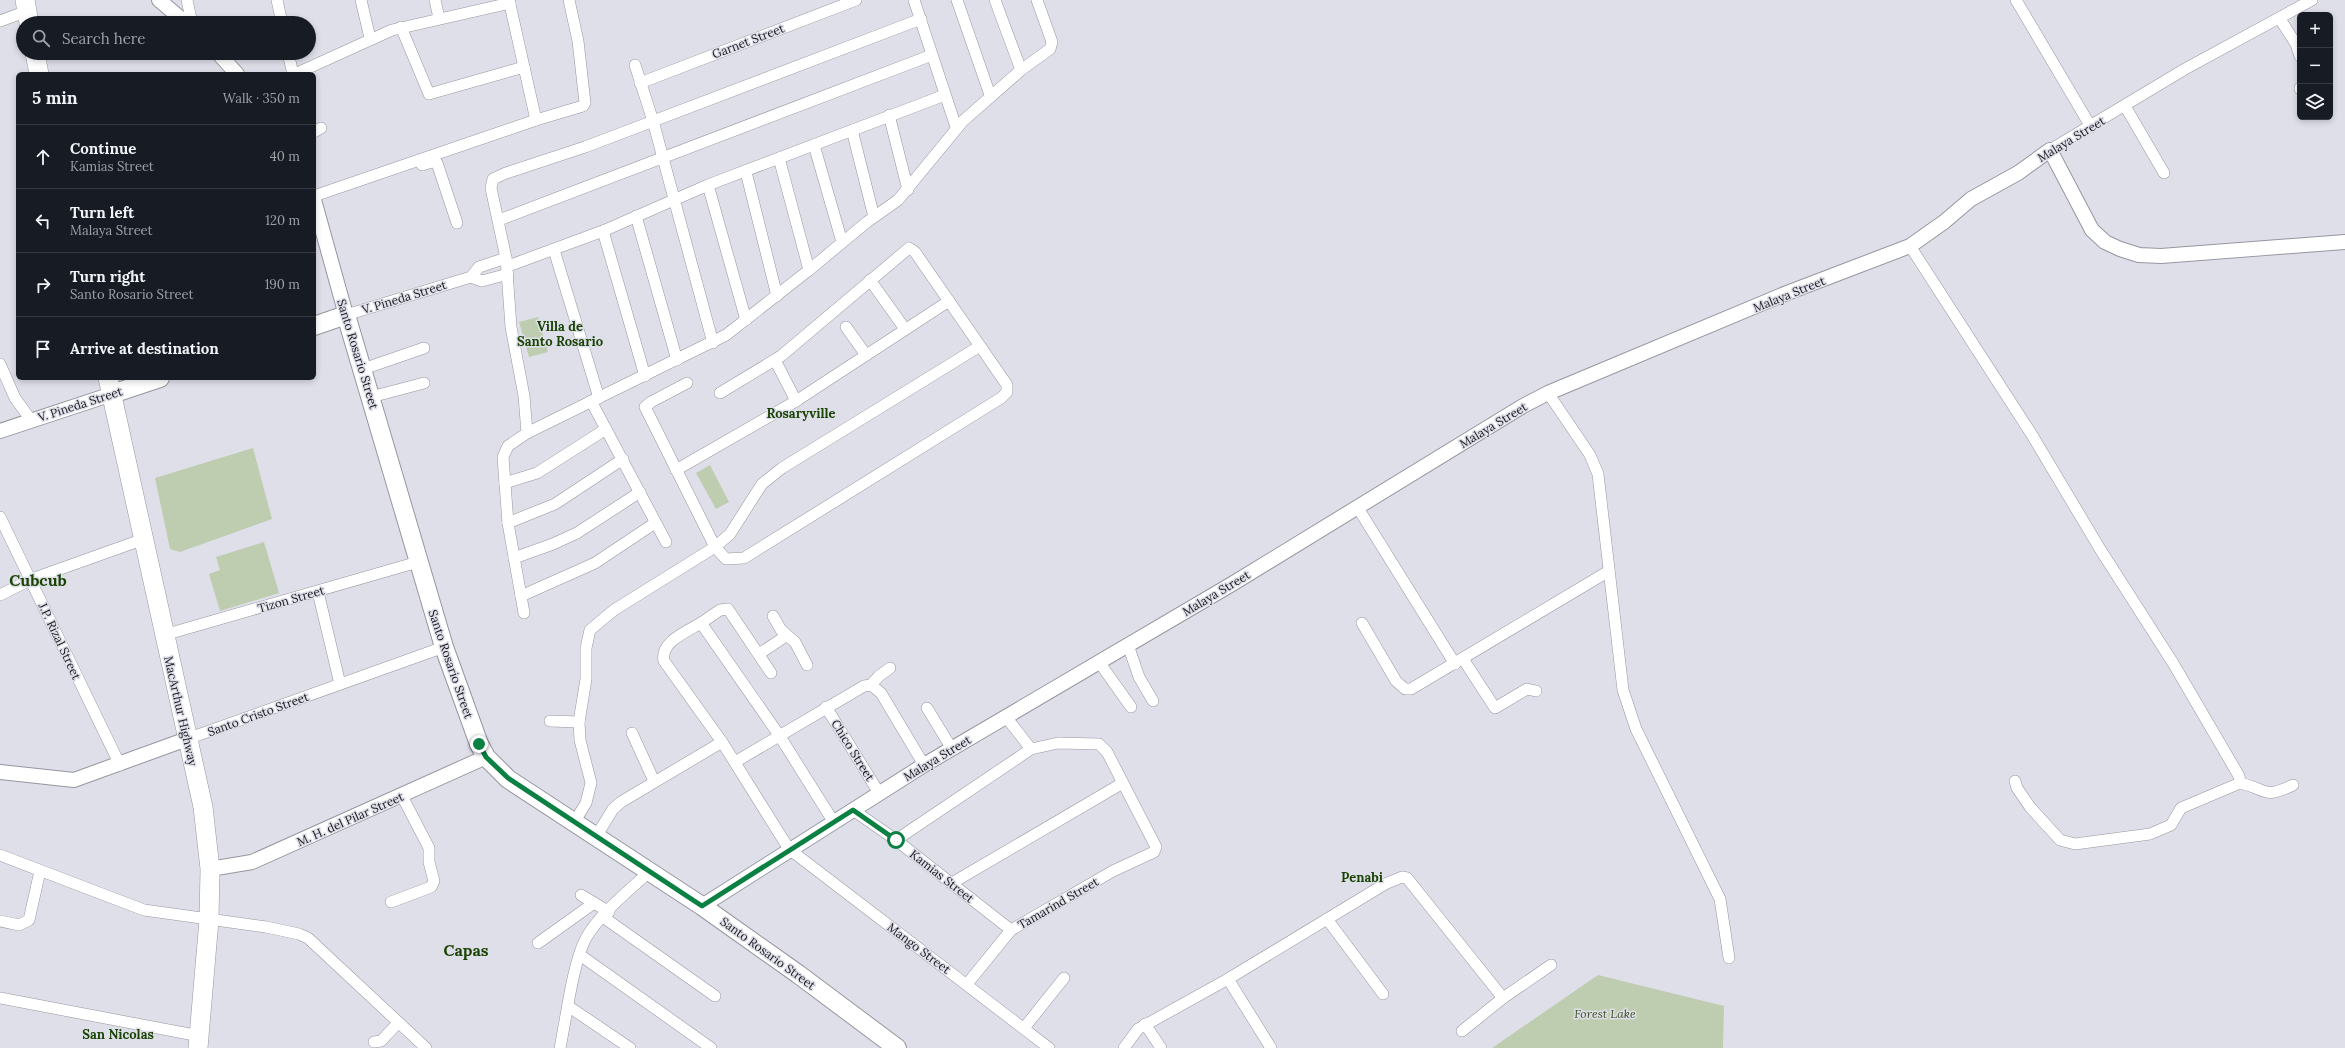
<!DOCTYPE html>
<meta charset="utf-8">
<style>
body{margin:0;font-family:Lora,serif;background:#20242c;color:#f1f3f6}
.controls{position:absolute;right:12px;top:12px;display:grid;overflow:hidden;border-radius:6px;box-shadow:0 2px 6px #0003}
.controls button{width:36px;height:36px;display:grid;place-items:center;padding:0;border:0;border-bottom:1px solid #363941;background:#171b24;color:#f1f3f6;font:20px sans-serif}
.stop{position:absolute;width:12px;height:12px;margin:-9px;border:3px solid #0b8043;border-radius:50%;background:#fff}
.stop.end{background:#0b8043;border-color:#fff;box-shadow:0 1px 4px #0008}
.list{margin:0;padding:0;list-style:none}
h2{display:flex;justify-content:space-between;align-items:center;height:52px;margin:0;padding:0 16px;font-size:17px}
h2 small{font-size:13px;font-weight:400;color:#9ea1a6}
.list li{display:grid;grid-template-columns:26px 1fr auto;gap:12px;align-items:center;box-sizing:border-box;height:64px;padding:0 16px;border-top:1px solid #363941}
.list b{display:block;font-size:15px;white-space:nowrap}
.list p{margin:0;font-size:13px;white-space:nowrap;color:#9ea1a6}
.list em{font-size:13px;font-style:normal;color:#9ea1a6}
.icon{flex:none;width:22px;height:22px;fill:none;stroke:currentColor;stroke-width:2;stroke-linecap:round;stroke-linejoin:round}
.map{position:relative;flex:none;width:2345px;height:1048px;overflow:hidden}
.search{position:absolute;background:#171b24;box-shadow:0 2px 6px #0003;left:16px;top:16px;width:300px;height:44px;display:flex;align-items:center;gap:10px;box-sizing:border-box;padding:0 14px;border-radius:22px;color:#9ea1a6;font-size:15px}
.panel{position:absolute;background:#171b24;box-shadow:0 2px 6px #0003;left:16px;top:72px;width:300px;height:308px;border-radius:6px}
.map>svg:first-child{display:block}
.green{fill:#becdaf}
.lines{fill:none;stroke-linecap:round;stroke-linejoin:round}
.minor-casing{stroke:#9696a0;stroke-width:12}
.tertiary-casing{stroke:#9696a0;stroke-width:16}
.primary-casing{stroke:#9696a0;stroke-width:20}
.trunk-casing{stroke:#9696a0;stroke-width:20}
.minor{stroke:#fff;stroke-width:11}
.tertiary{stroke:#fff;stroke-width:14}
.primary{stroke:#fff;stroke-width:18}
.trunk{stroke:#fff;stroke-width:19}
.route{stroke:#0b8043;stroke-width:5}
.labels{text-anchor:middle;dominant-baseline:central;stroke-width:3;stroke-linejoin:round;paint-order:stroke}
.street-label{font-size:12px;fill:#19191d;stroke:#dfdfea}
.park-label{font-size:12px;font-style:italic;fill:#3b5120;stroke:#dfdfea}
.neighbourhood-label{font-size:13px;font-weight:bold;fill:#1a4405;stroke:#dfdfea}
.district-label{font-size:16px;font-weight:bold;fill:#1a4405;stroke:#dfdfea}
</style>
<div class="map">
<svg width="2345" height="1048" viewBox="0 0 2345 1048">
<rect width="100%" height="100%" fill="#dfdfea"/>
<!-- green -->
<g class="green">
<polygon points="538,317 548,352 529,357 519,322"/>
<polygon points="253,448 272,519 180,552 170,549 155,478"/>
<polygon points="710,465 729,502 716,509 696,473"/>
<polygon points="264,542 279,593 220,611 209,574 220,570 216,557"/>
<polygon points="1598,975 1724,1006 1723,1048 1492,1048"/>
</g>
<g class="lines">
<!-- minor casing -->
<g class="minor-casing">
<g id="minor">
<polyline points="187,0 192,23"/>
<polyline points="277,0 282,23"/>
<polyline points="361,0 370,38"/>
<polyline points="435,0 439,18"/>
<polyline points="509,0 524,67"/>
<polyline points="914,0 956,127"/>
<polyline points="957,0 990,95"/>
<polyline points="995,0 1021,70"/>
<polyline points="2016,0 2091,127"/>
<polyline points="2280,19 2296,44 2300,56"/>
<polyline points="0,21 27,11"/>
<polyline points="288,53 293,74"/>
<polyline points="635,65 653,121 713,343"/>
<polyline points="295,74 392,30 510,3"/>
<polyline points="640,83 856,0"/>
<polyline points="2300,88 2300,89"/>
<polyline points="2125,106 2164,173"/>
<polyline points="889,115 908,190"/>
<polyline points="536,120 583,106 585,103 578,41 569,0"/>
<polyline points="852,130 874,217"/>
<polyline points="314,132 321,128"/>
<polyline points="814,145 842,242"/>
<polyline points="2050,150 2185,69 2312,0"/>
<polyline points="779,158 809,270"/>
<polyline points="422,165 432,162 437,163 457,223"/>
<polyline points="746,172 777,296"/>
<polyline points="708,185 746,320"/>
<polyline points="314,196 536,120 524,67 429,94 401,27"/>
<polyline points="636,216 677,360"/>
<polyline points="499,220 932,55"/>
<polyline points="603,231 645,376"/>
<polyline points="1910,246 2032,435 2100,549 2173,663 2239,776 2240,783 2181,808 2171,825 2150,834 2075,844 2060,840 2030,807 2017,788 2015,781"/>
<polyline points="554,250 599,398"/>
<polyline points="508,266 603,231 708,185 945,95"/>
<polyline points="471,277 482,281 508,274"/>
<polyline points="870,280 905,329"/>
<polyline points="346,315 471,277 479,267 506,258"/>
<polyline points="846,327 866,355"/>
<polyline points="775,360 796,401"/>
<polyline points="0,364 15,398 31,420"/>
<polyline points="363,369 424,348"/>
<polyline points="687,383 651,402 645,407 715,547 726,559 744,558 1001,398 1007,392 1007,385 915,252 909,248 781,356 720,393"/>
<polyline points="1548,393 1590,455 1598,474 1623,690 1636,729 1720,899 1729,958"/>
<polyline points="371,397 424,383"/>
<polyline points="591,401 666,542"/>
<polyline points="527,433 524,396 511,327 506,258 491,188 493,179 506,173 585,147 921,19"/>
<polyline points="676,470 796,401 949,301"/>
<polyline points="505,483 537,473 606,429"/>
<polyline points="1358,508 1455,664"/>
<polyline points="0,517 120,765"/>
<polyline points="508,523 555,504 623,459"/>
<polyline points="514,558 553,544 577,533 640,492"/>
<polyline points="318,592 340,684"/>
<polyline points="0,595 32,579 144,539"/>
<polyline points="521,596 595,563 655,523"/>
<polyline points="524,613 508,523 503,457 508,446 527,433 726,335 809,270 867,222 898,200 963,121 1021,70 1050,49 1052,42 1037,0"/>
<polyline points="773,616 781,630 795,642 807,665"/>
<polyline points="701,623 720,610 728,609 771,673"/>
<polyline points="1362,623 1396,681 1405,689 1411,689 1609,571"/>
<polyline points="164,635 418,562"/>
<polyline points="1128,645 1139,677 1153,701"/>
<polyline points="759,654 786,636"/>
<polyline points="1463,659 1495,708 1527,689 1536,691"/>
<polyline points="1099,662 1131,707"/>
<polyline points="871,685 879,676 890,668"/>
<polyline points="826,707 879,793"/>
<polyline points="927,708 952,749"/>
<polyline points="1006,717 1031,749"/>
<polyline points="550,721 579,722"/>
<polyline points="632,733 654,781"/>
<polyline points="187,739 444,647"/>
<polyline points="722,742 789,849 1049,1048"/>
<polyline points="735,762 864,686 871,685 881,693 924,765"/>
<path d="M2240,783C2268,789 2262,800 2293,785"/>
<polyline points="853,810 896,840 1011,930"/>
<polyline points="575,821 586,803 591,783 580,740 579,722 586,679 586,648 590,630 614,610 715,547 730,534 762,484 782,468 980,346"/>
<path d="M597,835L613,809L621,802L722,742L664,661C660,642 686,632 701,623L779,735L833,821"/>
<polyline points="896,840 1031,749 1058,743 1099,744 1107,752 1156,847 1154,852 1113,871 1011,930 967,984"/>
<polyline points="0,855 144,910 266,927 299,934 308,938 426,1048"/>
<polyline points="952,883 1121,784"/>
<polyline points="581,895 609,912"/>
<polyline points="391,902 431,887 434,881 429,862 429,848 402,796"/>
<polyline points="603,917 715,996"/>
<polyline points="1327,919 1383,994"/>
<polyline points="0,921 19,925 29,920 40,871"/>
<polyline points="538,943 594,903"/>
<polyline points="580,955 711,1048"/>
<polyline points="1228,979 1271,1048"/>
<polyline points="0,998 200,1036"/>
<polyline points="568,1006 630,1048"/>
<polyline points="1145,1024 1161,1048"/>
<polyline points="1024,1028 1064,978"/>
<polyline points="1462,1031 1503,998 1551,965"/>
<polyline points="374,1042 381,1041 398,1023"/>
<path d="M560,1048C566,1019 573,962 586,938C601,912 629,891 650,871"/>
<polyline points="1124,1048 1138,1029 1228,979 1385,884 1402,877 1407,878 1503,998"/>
</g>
</g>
<!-- tertiary casing -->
<g class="tertiary-casing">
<g id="tertiary">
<polyline points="159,0 186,23"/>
<polyline points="218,53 237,74"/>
<polyline points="314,200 346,315"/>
<polyline points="0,431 112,394"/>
<polyline points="0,772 74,780 187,739"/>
<polyline points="210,869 252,862 486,757"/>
<polyline points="702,906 924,765 1232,584 1523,406 1548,393 1787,293 1910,246 1944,222 1971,199 2018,173 2050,150 2092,230 2105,242 2120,249 2139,255 2161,256 2345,242"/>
</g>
</g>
<!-- primary casing -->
<g class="primary-casing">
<g id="primary">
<polyline points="314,326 346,315 444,647 479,744 486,757 508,779 702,906 798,974 897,1048"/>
<polyline points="112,394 160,378"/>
</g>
</g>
<!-- trunk casing -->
<g class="trunk-casing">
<g id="trunk">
<polyline points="25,0 29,23"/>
<polyline points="35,53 39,74"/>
<polyline points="108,378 203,807 210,869 209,920 198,1048"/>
</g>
</g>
<!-- minor -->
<use href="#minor" class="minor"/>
<!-- tertiary -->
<use href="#tertiary" class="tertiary"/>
<!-- primary -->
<use href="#primary" class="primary"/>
<!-- trunk -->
<use href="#trunk" class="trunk"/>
</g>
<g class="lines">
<!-- route -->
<polyline class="route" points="479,744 486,757 508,778 702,906 853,810 896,840"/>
</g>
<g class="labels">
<!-- street labels -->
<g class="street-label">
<text transform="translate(748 41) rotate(-21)">Garnet Street</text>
<text transform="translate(2071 139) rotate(-31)">Malaya Street</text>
<text transform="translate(1789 294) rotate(-22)">Malaya Street</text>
<text transform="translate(404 297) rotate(-17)">V. Pineda Street</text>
<text transform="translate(358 354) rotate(73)">Santo Rosario Street</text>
<text transform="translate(80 404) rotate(-18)">V. Pineda Street</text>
<text transform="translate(1493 425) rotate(-31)">Malaya Street</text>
<text transform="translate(1216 593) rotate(-31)">Malaya Street</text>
<text transform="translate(291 599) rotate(-16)">Tizon Street</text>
<text transform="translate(60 641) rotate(65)">J.P. Rizal Street</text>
<text transform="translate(451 664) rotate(71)">Santo Rosario Street</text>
<text transform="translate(181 711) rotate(77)">MacArthur Highway</text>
<text transform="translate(258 714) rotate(-20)">Santo Cristo Street</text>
<text transform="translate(853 750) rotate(58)">Chico Street</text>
<text transform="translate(937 758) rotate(-31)">Malaya Street</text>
<text transform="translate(350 819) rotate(-24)">M. H. del Pilar Street</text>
<text transform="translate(942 876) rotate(38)">Kamias Street</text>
<text transform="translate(1058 903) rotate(-30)">Tamarind Street</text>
<text transform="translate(919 948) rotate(37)">Mango Street</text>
<text transform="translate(768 953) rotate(36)">Santo Rosario Street</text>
</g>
<!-- park labels -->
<g class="park-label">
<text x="1605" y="1013">Forest Lake</text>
</g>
<!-- neighbourhood labels -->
<g class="neighbourhood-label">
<text x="560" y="326">Villa de<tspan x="560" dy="15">Santo Rosario</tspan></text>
<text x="801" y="413">Rosaryville</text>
<text x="1362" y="877">Penabi</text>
<text x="118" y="1034">San Nicolas</text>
</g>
<!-- district labels -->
<g class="district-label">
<text x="38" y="580">Cubcub</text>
<text x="466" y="950">Capas</text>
</g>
</g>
</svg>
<div class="controls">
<button>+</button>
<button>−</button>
<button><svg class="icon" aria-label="layers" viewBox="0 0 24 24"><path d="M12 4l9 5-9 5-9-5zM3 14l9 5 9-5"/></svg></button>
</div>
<div class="stop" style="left:896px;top:840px"></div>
<div class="stop end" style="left:479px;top:744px"></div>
<div class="search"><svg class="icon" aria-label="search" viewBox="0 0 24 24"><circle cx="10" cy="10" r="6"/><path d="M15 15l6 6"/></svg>Search here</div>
<section class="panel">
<h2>5 min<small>Walk · 350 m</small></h2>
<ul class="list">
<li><svg class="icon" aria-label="ahead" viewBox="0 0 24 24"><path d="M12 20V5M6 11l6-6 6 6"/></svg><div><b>Continue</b><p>Kamias Street</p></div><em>40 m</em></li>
<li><svg class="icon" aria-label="left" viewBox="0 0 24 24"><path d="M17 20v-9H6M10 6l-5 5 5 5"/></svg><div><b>Turn left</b><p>Malaya Street</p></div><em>120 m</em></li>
<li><svg class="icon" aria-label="right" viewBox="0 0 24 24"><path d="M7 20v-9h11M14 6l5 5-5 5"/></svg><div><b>Turn right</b><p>Santo Rosario Street</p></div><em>190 m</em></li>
<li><svg class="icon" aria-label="arrive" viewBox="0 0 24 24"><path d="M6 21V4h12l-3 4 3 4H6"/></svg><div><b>Arrive at destination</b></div></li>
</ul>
</section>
</div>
